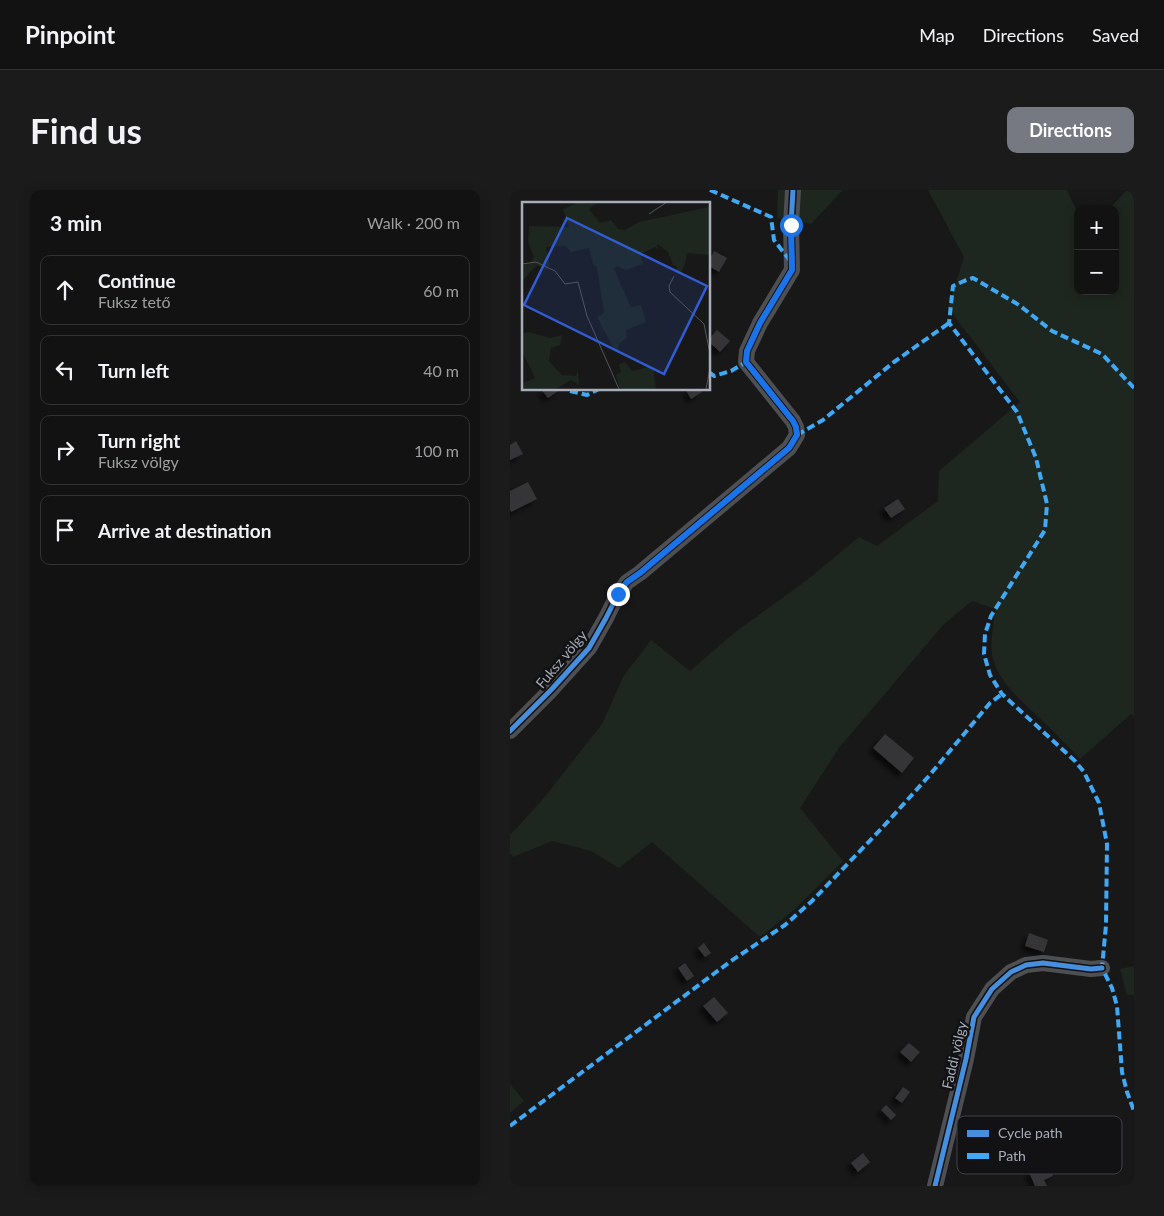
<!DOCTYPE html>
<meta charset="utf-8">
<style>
body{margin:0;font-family:Lato,sans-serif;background:#1b1b1b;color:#f1f3f6}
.controls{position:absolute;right:15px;top:15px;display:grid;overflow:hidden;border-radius:10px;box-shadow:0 2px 12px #0003}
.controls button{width:45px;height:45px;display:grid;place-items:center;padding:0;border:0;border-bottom:1px solid #313232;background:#121212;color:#f1f3f6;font:25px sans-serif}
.stop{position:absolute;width:15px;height:15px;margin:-11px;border:4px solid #1a73e8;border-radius:50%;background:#fff}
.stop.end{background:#1a73e8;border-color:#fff;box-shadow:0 1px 5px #0008}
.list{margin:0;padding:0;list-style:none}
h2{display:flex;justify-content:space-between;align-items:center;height:65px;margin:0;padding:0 20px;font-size:21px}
h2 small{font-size:16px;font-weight:400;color:#9c9e9f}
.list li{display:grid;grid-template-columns:32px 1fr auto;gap:15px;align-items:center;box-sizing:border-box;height:70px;margin:0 10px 10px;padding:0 10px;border:1px solid #313232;border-radius:10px}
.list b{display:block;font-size:19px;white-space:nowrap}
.list p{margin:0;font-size:16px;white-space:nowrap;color:#9c9e9f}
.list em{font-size:16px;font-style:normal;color:#9c9e9f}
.icon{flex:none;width:28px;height:28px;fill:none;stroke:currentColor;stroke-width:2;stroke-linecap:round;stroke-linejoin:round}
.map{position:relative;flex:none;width:624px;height:996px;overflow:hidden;border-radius:10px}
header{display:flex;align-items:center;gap:30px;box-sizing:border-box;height:70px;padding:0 25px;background:#121212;border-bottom:1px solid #313232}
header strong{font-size:24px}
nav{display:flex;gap:28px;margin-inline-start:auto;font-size:18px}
.intro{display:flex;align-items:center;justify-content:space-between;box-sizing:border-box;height:120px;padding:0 30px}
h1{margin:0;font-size:35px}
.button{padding:12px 22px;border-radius:10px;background:#767981;color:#fff;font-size:18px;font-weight:700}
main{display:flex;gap:30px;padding:0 30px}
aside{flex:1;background:#121212;border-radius:10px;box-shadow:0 2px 12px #0003}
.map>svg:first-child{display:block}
.green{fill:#1d261f}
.building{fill:#363637;filter:url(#shadow)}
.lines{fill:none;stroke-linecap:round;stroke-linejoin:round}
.street{stroke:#4d4f52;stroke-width:16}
.quiet{stroke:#3fa9f5;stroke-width:4;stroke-dasharray:8 4;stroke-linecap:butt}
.cycleway-casing{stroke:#121214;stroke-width:8}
.cycleway{stroke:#468fdf;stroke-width:5}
.route{stroke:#1a73e8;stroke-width:6}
.labels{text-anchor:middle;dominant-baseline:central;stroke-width:5;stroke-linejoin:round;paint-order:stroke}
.street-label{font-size:14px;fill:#a8adba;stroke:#121214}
.inset-road{fill:none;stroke:#525459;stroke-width:1}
.view{fill:#325cd4;fill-opacity:0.15;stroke:#325cd4;stroke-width:2.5}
.inset-edge{fill:none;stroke:#a8adba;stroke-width:2.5}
.key{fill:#121214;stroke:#3f4046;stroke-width:1}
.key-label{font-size:14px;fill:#a8adba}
</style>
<header>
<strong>Pinpoint</strong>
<nav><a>Map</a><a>Directions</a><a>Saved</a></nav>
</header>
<div class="intro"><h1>Find us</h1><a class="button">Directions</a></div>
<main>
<aside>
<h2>3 min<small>Walk · 200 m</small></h2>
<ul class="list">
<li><svg class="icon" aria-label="ahead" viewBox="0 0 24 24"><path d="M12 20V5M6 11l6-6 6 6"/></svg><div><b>Continue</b><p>Fuksz tető</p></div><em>60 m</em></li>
<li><svg class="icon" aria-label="left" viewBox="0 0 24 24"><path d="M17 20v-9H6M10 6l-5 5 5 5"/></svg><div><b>Turn left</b></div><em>40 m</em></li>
<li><svg class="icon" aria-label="right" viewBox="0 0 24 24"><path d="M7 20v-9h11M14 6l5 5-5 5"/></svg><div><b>Turn right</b><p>Fuksz völgy</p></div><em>100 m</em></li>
<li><svg class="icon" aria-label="arrive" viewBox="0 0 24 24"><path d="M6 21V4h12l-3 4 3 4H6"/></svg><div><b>Arrive at destination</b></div></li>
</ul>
</aside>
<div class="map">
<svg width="624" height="996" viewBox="0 0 624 996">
<defs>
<filter id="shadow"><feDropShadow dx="-4.5" dy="4.5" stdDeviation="2.5" flood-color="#0009"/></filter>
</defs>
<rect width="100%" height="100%" fill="#181818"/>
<!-- green -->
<g class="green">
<polygon points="268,0 333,0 301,34 267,28"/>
<path d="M418,0H557L568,23V101H605V19H599L617,0H624V526L621,524L570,569C560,558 549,547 538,536C518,516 488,495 482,465C480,450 484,434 485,419L462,411L434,434L329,558L290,618L333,671L285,719L250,747L142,652L109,678L81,661L42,651L3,667L0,663V645L33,609L92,534L113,487L141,450L180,481L224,443L297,390L349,347L367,356L428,311L429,281L510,212L438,118L454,67Z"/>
<polygon points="624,776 624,805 617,805 610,779"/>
<polygon points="0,894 14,911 0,923"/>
</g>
<!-- building -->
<g class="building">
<polygon points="204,61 217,68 209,82 199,76 199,71"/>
<polygon points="207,140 220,151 210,162 199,152 199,149"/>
<polygon points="31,199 51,199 38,208"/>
<polygon points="178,199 190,199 192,202 181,209 176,200"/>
<polygon points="6,251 13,264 0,270 0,255"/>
<polygon points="18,292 27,309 1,322 0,319 0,301"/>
<polygon points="388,309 395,319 381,328 374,318"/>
<polygon points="375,544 404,568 392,583 363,558"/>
<polygon points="519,743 538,750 534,762 515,756"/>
<polygon points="194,753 201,763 195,767 188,758"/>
<polygon points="175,773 184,786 177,791 168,778"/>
<polygon points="204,807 218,823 207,832 193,816"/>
<polygon points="399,853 410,862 401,872 390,862"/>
<polygon points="393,897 400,902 392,913 385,908"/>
<polygon points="376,915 386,925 381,930 371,920"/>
<polygon points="353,963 360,972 348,982 341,973"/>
<polygon points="537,974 543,986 534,990 537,996 525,996 519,982"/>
</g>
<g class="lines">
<!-- street -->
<g class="street">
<polyline points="0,541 41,500 79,458 96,428 108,404 117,392 130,383 279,258 287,245 286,237 283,231 236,172 237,161 250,133 282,80 281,35 283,0"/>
<polyline points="425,996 456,869 464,827 482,799 501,782 516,775 533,773 581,779 592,778"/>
</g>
<!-- quiet -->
<g class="quiet">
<polyline points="200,0 261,27 264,50 281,72"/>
<polyline points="199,182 204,186 221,181 236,172"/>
<polyline points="624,198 592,164 542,141 509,115 463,88 454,91 443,96 439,133 507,222 526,268 537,314 535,340 481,426 475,444 474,464 480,485 492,504 565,571 574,582 589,613 597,654 596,735 592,778 602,798 607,816 612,882 617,902 624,921"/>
<polyline points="60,201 77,205 89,199"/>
<polyline points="287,245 313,230 384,172 439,133"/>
<polyline points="0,936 221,771 275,735 302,711 372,638 418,587 480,513 492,504"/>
</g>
<!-- cycleway casing -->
<g class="cycleway-casing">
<g id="cycleway">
<polyline points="0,541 41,500 79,458 96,428 108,404 117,392 130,383 279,258 287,245 286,237 283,231 236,172 237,161 250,133 282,80 281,35 283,0"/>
<polyline points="425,996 456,869 464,827 482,799 501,782 516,775 533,773 581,779 592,778"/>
</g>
</g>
<!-- cycleway -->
<use href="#cycleway" class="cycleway"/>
</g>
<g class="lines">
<!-- route -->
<polyline class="route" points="108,404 117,392 130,383 279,258 287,245 286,237 283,231 236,172 237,161 250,133 282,80 281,35"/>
</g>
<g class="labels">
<!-- street labels -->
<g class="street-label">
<text transform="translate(51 469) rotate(-50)">Fuksz völgy</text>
<text transform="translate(444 865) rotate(-77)">Faddi völgy</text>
</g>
</g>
<!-- overview -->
<g transform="translate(12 12)">
<rect width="188" height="188" fill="#181818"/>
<path d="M58,0H77L67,7L78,21L89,18L96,27L103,28L117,20L187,5V53L165,51L163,62L158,72L154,71L155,65L151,63L146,50L135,42L136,47L133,45L119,52L121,62L104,68L95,64L92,67L109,105L119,103L124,120L104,128L105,135L97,142L96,149H93L75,115L82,111L75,65L71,62L67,46L49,50L43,44L24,45L28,64L25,68L15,63L0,79V63L8,61L12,55L6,40L7,24L47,25L41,7ZM7,130L29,136L40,133L38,143L29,146L27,159L40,173L54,174L56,168L57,183L49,178L34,187H0L1,181L13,176L0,149V131ZM103,160L110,169L131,164L134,187H98L94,173L99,170L97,162Z" fill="#1d261f"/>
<path class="inset-road" d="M127,12L145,0M0,62L14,60L33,69L43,82L56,80L65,114L97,187M152,74L147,84L148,90L182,122L188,152M184,187L188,166"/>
<path class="view" d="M45,16L185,84L142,172L2,103Z"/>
<rect width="188" height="188" class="inset-edge"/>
</g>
<!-- legend -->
<rect x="447" y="926" width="165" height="58" rx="8" class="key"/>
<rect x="457" y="940" width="22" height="7" fill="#468fdf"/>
<rect x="457" y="963" width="22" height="6" fill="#3fa9f5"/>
<g class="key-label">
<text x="488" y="948">Cycle path</text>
<text x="488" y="971">Path</text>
</g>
</svg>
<div class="controls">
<button>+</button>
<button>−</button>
</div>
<div class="stop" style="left:281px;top:35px"></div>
<div class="stop end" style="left:108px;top:404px"></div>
</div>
</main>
